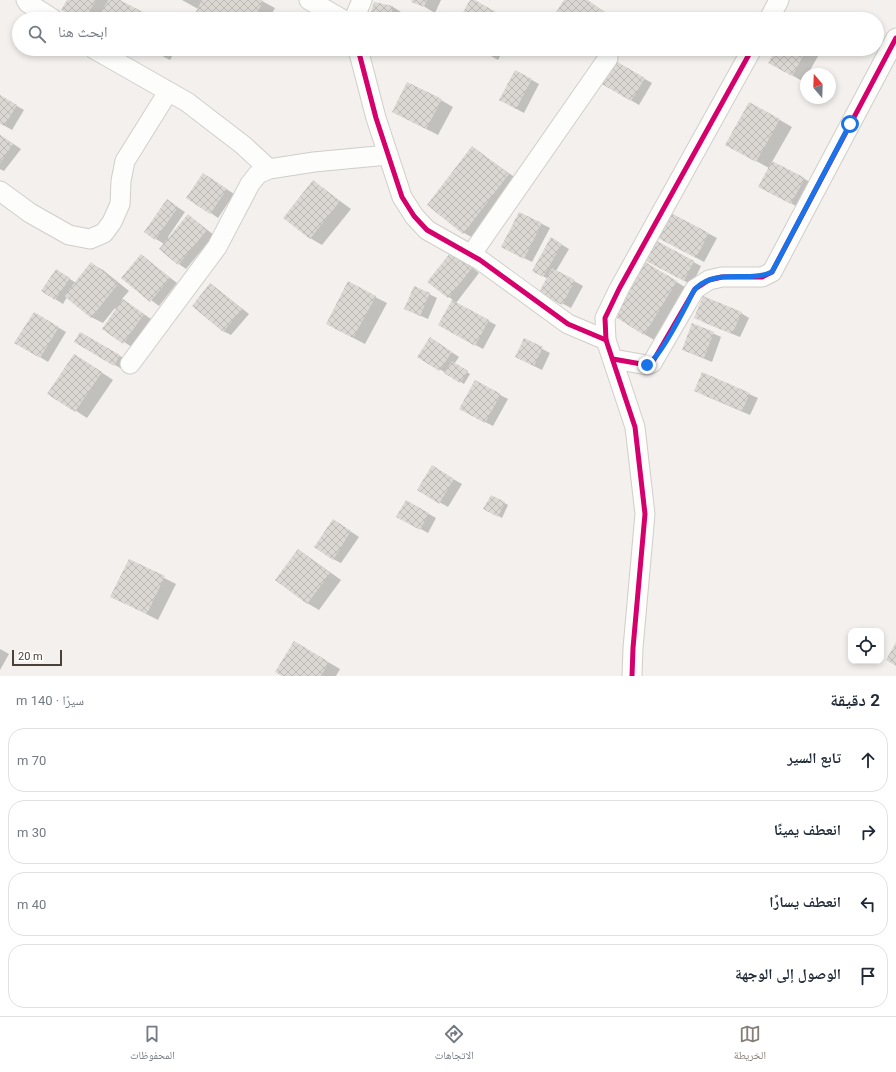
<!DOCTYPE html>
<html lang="ar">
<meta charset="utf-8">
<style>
body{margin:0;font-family:Roboto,"Noto Naskh Arabic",sans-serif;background:#f6f6f7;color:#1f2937;direction:rtl}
.controls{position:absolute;right:12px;bottom:12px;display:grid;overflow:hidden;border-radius:8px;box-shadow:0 2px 6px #0003}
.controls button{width:36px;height:36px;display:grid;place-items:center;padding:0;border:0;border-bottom:1px solid #e0e1e3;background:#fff;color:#1f2937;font:20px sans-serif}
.compass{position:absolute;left:800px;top:68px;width:36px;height:36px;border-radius:50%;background:#fff;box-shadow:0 2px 6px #0003;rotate:341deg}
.scale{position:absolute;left:12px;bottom:10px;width:50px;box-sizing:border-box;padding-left:4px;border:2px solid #4b4137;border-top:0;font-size:11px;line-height:14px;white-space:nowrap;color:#4b4137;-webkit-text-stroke:3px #fff;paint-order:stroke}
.stop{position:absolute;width:12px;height:12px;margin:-9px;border:3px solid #1a73e8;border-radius:50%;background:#fff}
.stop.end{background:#1a73e8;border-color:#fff;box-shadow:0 1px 4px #0008}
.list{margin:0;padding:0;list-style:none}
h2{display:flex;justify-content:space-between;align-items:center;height:52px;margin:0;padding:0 16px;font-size:17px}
h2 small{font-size:13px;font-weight:400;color:#747a83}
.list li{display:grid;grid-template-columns:26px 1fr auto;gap:12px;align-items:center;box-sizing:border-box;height:64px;margin:0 8px 8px;padding:0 8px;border:1px solid #e0e1e3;border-radius:16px}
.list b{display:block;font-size:15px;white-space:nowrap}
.list em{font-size:13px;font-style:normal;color:#747a83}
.icon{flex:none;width:22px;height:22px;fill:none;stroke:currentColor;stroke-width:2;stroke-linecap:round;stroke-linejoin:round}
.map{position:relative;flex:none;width:896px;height:676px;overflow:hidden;direction:ltr}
.search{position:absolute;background:#fff;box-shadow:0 2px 6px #0003;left:12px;right:12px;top:12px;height:44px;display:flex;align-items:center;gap:10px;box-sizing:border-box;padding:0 14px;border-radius:22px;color:#747a83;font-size:15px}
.sheet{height:340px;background:#fff}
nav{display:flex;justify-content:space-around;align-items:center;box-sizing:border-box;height:56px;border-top:1px solid #e0e1e3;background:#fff;font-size:11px;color:#747a83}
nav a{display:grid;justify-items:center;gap:2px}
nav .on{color:#867e77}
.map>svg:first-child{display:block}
.shadow{fill:#0003}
.building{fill:url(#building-cross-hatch)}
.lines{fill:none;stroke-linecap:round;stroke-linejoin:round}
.minor-casing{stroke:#d1ceca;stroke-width:21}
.minor{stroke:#fdfdfc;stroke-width:19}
.cycleway-casing{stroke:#fff;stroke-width:8}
.cycleway{stroke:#d6006c;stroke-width:5}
.route{stroke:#1a73e8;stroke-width:5}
</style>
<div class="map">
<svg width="896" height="676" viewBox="0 0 896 676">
<defs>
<pattern id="building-cross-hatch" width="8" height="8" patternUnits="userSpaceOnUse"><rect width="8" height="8" fill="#dbd7d3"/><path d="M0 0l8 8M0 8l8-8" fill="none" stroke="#bdbab6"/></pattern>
</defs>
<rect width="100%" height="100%" fill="#f3f0ed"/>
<!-- shadow -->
<g class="shadow">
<polygon points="68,0 118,0 154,19 79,19"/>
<polygon points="182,0 260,0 275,8 269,19 194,19 198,9"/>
<polygon points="413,0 441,0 435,13"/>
<polygon points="566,0 587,0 615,19 558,19"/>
<polygon points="374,3 393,7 401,12 399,19 370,19"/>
<polygon points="149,49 176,49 170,60"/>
<polygon points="478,49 504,49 498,60"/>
<polygon points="777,49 822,49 808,74 806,74 804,82 770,63"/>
<polygon points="614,62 652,83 639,105 602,83"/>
<polygon points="516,71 539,84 524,113 500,100"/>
<polygon points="0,96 24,110 12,130 0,123"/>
<polygon points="441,100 453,107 438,135 393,112"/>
<polygon points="750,103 792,127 772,162 812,183 800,208 767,191 769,168 727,145"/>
<polygon points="0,135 21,149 4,171 0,169"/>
<polygon points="472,147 520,181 475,239 464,233"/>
<polygon points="210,178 234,194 218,218 211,213"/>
<polygon points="314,182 351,209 322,245 310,238"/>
<polygon points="167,200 185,212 168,237 169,238 188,215 214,235 186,269 179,264 164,244 145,232"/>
<polygon points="520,213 550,228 532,262 510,251"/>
<polygon points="672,214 717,238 704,262 667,242"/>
<polygon points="551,238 569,249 556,271 583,286 571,308 541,292 548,279 533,270"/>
<polygon points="655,242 701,266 692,285 653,264"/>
<polygon points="141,255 177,283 159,306 122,278"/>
<polygon points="459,257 479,273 456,303 496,325 483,349 439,325 453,300 428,282"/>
<polygon points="92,264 103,270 129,291 122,299 151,319 132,347 103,329 116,309 115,308 103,323 91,317 67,297 63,304 55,299 64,275 76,283"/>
<polygon points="654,268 688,289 656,341 644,334"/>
<polygon points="211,284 249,314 231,335 223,331"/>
<polygon points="429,294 437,298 428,319 405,309"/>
<polygon points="375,297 387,303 365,344 338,330"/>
<polygon points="34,313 66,332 48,362 40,357"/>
<polygon points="741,313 749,318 740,337 703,322"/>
<polygon points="693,324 721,337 712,362 683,350"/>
<polygon points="80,333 127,360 122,369 75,342"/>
<polygon points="525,340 550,353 542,370 516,357"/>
<polygon points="438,343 459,357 454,364 470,374 464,384 418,356"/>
<polygon points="86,362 113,380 87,418 49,393"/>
<polygon points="703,374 758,398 750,415 703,395"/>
<polygon points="500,395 508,399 493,426 468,413"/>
<polygon points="432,467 462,484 448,507 418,490"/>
<polygon points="491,496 508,505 502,518 485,509"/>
<polygon points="406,501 436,518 428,533 398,516"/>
<polygon points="341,525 359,537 341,563 333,559"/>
<polygon points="299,550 341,580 319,610 307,603"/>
<polygon points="129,560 176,584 158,620 111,596"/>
<polygon points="294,642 340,669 336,676 284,676"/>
<polygon points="0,649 9,654 0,670"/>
</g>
<!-- building -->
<g class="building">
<polygon points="67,0 96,0 85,19 78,19 61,10"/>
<polygon points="108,0 120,0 156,19 98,19"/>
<polygon points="202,0 262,0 263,1 254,19 192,19"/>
<polygon points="412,0 427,0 424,7 411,2"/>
<polygon points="470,0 475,0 508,19 459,19"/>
<polygon points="564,0 587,0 604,12 599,19 556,19 553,17"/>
<polygon points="374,2 393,6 390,19 369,19"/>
<polygon points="796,13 807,19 793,19"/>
<polygon points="148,49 161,49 158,54"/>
<polygon points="476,49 489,49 486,55"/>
<polygon points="776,49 807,49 792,76 768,63"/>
<polygon points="614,60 645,78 631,101 600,83"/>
<polygon points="515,70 532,79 516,109 499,100"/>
<polygon points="407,82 442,99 426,129 392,112"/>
<polygon points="0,95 17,105 4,126 0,124"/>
<polygon points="749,102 780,119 756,162 725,145"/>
<polygon points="0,135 13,144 0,163"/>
<polygon points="472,146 509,174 463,234 427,205"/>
<polygon points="772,161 805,178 791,204 758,187"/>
<polygon points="203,173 227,189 210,214 186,198"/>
<polygon points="313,180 340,201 310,239 283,218"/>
<polygon points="167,199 178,207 155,240 144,232"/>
<polygon points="519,212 542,223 524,259 501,247"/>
<polygon points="671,213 709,233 696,258 658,238"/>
<polygon points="188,214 207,230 178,265 159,249"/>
<polygon points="551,237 562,244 543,277 532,271"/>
<polygon points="655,240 694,261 684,281 644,260"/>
<polygon points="451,252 472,268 448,298 427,282"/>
<polygon points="141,254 170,278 150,302 121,278"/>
<polygon points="642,260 677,281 644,335 609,313"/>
<polygon points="91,262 118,284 91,318 64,296"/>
<polygon points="552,268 575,280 562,305 539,292"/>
<polygon points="56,269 70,278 55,300 41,291"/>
<polygon points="348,281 376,296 353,338 326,324"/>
<polygon points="210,283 242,309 223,332 192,306"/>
<polygon points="414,286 430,293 420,316 404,309"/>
<polygon points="703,296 742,312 732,334 694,318"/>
<polygon points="123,299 144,314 123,344 102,329"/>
<polygon points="452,300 489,320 475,346 438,325"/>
<polygon points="34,312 59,327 40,358 14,343"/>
<polygon points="692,323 714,332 704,358 682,350"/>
<polygon points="80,332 120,355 114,366 74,342"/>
<polygon points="430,337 452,352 439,371 417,357"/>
<polygon points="524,338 543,347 534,366 515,357"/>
<polygon points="74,354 102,372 75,412 47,394"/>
<polygon points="452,361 468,371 460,383 444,373"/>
<polygon points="702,372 750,393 742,411 694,391"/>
<polygon points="475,380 501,394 485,423 459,409"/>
<polygon points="432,465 454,479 439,504 417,490"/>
<polygon points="491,495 505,502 498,517 483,509"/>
<polygon points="406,500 429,513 420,530 396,517"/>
<polygon points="333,519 351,531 333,560 314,547"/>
<polygon points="298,549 330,573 307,604 275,580"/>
<polygon points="129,559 165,576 147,614 110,597"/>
<polygon points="294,641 329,662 321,676 282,676 275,672"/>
<polygon points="896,642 896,666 886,660"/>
</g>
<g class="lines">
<!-- minor casing -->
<g class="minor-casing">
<g id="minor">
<polyline points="26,0 28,3 53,19"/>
<polyline points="309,0 342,19"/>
<polyline points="354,19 362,0"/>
<polyline points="769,19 779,0"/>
<polyline points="94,49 187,102 243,145 269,169"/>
<polyline points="358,49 376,118 402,197 414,216 427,230 480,260 568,324 606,340"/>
<polyline points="0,191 30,213 69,235 90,239 104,233 112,222 120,204 121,181 125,161 168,92"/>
<polyline points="471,255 608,58"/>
<polyline points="613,359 647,365 652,363 695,289 709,280 722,277 762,277 772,272 896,38"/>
<polyline points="130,364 217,247 250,184 258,174 269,169 314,162 388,155"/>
<polyline points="632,676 633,648 645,514 635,427 606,340 605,318 619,289 752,49"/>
</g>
</g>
<!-- minor -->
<use href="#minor" class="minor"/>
<!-- cycleway casing -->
<g class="cycleway-casing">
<g id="cycleway">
<polyline points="358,49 376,118 402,197 414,216 427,230 480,260 568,324 606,340"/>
<polyline points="613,359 647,365 652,363 695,289 709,280 722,277 762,277 772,272 896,38"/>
<polyline points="632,676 633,648 645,514 635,427 606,340 605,318 619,289 752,49"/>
</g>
</g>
<!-- cycleway -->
<use href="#cycleway" class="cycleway"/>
</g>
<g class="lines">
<!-- route -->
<path class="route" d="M647,365C659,359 680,317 687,304C690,299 692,292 696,288C717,268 749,283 772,272L850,124"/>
</g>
</svg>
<div class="controls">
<button><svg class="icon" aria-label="locate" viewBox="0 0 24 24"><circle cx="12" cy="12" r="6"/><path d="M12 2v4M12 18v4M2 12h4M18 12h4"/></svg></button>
</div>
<svg class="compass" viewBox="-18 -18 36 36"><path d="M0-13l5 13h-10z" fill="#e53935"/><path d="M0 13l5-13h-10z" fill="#747a83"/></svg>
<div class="scale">20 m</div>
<div class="stop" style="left:850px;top:124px"></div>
<div class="stop end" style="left:647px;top:365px"></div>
<div class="search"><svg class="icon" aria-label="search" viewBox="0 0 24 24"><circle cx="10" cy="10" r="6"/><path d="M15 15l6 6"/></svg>ابحث هنا</div>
</div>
<section class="sheet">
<h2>2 دقيقة<small>سيرًا · 140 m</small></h2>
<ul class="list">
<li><svg class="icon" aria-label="ahead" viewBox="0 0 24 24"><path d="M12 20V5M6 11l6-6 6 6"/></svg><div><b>تابع السير</b></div><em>70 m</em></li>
<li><svg class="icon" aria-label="right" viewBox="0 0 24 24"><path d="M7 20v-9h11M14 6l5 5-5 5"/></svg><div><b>انعطف يمينًا</b></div><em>30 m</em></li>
<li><svg class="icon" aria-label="left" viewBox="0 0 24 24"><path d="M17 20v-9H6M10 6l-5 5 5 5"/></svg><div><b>انعطف يسارًا</b></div><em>40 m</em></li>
<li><svg class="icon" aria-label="arrive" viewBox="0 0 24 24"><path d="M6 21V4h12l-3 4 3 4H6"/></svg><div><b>الوصول إلى الوجهة</b></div></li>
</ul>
</section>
<nav>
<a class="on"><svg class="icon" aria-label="map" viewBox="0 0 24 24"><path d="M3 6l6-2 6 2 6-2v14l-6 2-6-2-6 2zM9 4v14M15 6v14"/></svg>الخريطة</a>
<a><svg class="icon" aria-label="directions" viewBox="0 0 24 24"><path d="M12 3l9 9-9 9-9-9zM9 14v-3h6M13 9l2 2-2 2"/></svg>الاتجاهات</a>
<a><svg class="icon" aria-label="saved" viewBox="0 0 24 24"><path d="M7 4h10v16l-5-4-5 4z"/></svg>المحفوظات</a>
</nav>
